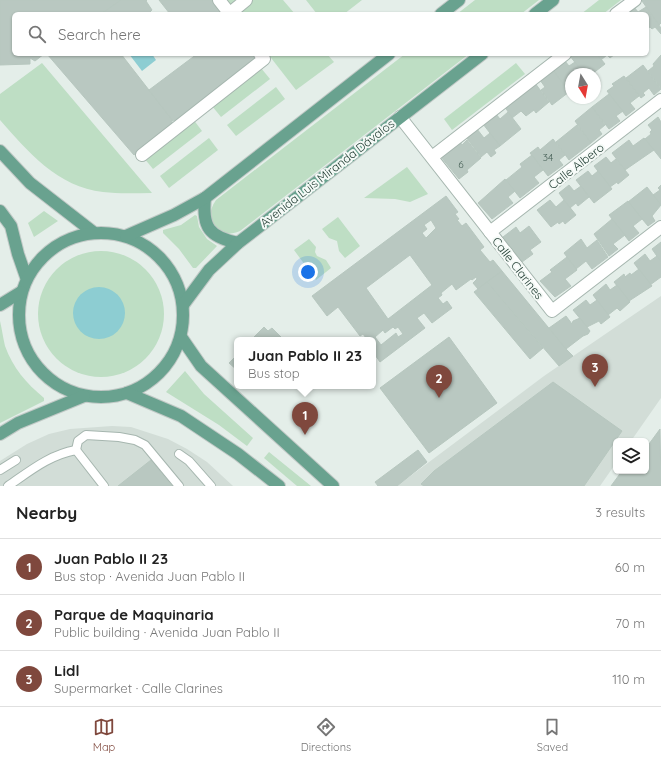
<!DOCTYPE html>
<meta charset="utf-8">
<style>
body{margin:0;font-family:Quicksand,sans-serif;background:#f2f2f2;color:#222}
.controls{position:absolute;right:12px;bottom:12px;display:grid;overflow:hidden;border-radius:6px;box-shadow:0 1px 3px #0004}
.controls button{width:36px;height:36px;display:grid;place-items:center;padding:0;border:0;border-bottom:1px solid #e0e0e0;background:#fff;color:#222;font:20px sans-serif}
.compass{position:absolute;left:565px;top:68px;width:36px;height:36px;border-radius:50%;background:#fff;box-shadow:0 1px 3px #0004;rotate:169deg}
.you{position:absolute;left:308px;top:272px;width:14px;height:14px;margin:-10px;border:3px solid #fff;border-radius:50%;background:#1a73e8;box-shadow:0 0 0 6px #1a73e833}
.badge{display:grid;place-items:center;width:26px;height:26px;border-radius:50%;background:#7f483d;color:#fff;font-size:13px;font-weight:700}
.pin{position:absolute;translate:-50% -33px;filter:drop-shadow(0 1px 2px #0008)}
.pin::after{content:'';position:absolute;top:21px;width:14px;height:12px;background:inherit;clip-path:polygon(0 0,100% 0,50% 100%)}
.popup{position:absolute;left:234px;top:337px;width:142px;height:52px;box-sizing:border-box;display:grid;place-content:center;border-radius:6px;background:#fff;filter:drop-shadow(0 1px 3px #0005);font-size:13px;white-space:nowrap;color:#767676}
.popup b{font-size:15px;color:#222}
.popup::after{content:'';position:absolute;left:50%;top:100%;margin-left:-8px;border:8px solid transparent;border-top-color:#fff}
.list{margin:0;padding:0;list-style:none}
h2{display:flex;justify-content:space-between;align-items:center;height:52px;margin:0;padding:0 16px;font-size:17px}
h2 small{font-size:13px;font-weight:400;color:#767676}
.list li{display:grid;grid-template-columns:26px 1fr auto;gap:12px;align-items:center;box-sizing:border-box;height:56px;padding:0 16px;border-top:1px solid #e0e0e0}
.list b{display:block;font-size:15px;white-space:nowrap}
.list p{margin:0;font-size:13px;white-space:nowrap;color:#767676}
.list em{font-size:13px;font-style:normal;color:#767676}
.icon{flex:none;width:22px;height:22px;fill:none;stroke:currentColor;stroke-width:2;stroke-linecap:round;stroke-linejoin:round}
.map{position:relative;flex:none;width:661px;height:486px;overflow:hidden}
.search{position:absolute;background:#fff;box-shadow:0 1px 3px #0004;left:12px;right:12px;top:12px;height:44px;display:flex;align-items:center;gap:10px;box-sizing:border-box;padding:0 14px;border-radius:6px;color:#767676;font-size:15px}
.sheet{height:220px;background:#fff}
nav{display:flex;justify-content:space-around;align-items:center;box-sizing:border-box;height:56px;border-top:1px solid #e0e0e0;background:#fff;font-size:11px;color:#767676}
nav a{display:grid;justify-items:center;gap:2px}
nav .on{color:#7f483d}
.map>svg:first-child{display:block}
.built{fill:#d2ddd7}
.green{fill:#bedec4}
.water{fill:#8dcdd2}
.building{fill:#b9c8c1;stroke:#b7c7bf;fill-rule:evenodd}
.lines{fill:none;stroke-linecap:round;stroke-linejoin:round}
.service-casing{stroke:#a6b6af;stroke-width:10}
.minor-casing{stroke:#a6b6af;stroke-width:14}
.primary-casing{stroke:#c1c9c6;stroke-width:14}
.service{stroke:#fff;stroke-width:8}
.minor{stroke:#fff;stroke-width:12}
.primary{stroke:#69a28f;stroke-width:12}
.labels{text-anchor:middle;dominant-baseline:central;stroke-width:4;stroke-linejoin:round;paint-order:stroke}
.number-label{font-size:10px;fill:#486158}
.street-label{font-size:12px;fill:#233f35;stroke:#f5faf7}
</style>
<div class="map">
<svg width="661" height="486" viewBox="0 0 661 486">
<rect width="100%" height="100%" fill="#e4eee9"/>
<!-- built -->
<g class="built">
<polygon points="661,296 661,398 631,441 616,441 616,463 600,486 397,486 544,376"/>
<polygon points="112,426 131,427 168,439 187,449 207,462 233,486 0,486 0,461 27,444 49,434 70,429"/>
</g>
<!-- green -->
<g class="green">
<polygon points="226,0 283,0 295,14 237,14"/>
<polygon points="306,0 362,0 344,14 317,14"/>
<polygon points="475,0 539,0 521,14 457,14"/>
<polygon points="599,0 621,0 603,14 581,14"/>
<polygon points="268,54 327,54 334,62 296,90"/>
<path d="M405,54H469L240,231C215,241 202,220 216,200Z"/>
<path d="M42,63L152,193C136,193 119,194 103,192C58,187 28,152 0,120V94Z"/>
<polygon points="516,63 525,74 452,130 444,119"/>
<polygon points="261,68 270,79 221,117 212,106"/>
<polygon points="276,87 285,99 236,136 227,125"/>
<polygon points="193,119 202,131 153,169 144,158"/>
<polygon points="209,138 218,150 169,188 160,176"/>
<polygon points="407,167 428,194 410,202 395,199 364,198"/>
<polygon points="44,211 58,221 34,237 28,223"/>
<polygon points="195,215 197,216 199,227 207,239 217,246 196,268 193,268 179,249 163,233 163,230 181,225"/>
<polygon points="338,217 360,246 345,258 339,251 337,241 329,238 322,229"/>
<polygon points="309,239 316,247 315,252 317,256 326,260 331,268 316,280 294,250"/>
<circle cx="101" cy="314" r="63"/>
<path d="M0,321C2,329 3,338 5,346C13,368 26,383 44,398V401L0,423Z"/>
<polygon points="185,371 204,394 253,438 247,446 219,425 166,392"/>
<polygon points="269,452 311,486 297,486 264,458"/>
</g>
<!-- water -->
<g class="water">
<polygon points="129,54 152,54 156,60 142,71"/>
<circle cx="99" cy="313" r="26"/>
</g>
<!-- building -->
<g class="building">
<polygon points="0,0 121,0 101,14 14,14 14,54 44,54 35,61 30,58 30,64 0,65"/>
<polygon points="121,0 147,0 146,1 152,10 148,14 101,14"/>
<polygon points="159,0 214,0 225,14 170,14"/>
<polygon points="643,0 661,0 661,23 659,25 642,1"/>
<polygon points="634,7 638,12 646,7 661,28 661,34 655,27 652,29 650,27 647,29 647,14 625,14"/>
<polygon points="47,54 121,54 173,121 171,121 173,124 134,155"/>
<polygon points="197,54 255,54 259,58 176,123 174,119 173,121 149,90"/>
<polygon points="573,54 597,54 605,64 592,74 584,74 570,56"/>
<polygon points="597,54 615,54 610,58 607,55 601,60"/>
<polygon points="661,55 661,88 648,71 654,66 653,64"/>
<polygon points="565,61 569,66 575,62 584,74 571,74 571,91 569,92 553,70"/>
<polygon points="643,65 661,89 654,95 649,88 643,93 645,95 641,98 626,78"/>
<polygon points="553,70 569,92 552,105 541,90 545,87 540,80"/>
<polygon points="624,76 639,96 630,103 635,109 626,116 607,91 614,86 612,84"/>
<polygon points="535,83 549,102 536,113 534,110 526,116 521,111 512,118 505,107"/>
<polygon points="609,94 623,111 616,116 620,121 609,129 592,107"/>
<polygon points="592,107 605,125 599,130 602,134 591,143 575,121"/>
<polygon points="508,112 521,129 500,146 483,124 496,114 500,119"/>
<polygon points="658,117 661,122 661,159 645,139 651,134 650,132 652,130 648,125"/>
<polygon points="577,125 591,143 569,160 556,142"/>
<polygon points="477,129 484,138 490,133 500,146 494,150 496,153 491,157 487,152 481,157 466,137"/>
<polygon points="644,138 654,150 625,170 612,153 629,140 633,146"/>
<polygon points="553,139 565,155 559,160 563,165 548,176 530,153 538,147 540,150"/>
<polygon points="467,140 481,158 467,170 468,172 459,179 441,157 460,142 462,145"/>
<polygon points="532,155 543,170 534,177 539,183 520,198 506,180 522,167 520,164"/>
<polygon points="606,157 611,163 616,159 629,175 618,184 617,182 610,187 594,166"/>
<polygon points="588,171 592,176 598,171 612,189 594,203 576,180"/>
<polygon points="505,179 515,191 508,197 513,203 492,219 478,203"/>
<polygon points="569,185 574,191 581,186 589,197 578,206 576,203 570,208 559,193"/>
<polygon points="661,185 661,205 653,195 660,190 658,188"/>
<polygon points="647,187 661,205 652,216 655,221 648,226 628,202"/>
<path d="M446,196L458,212L455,214L459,219L457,220L462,226L466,223L484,247L480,250L490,262L493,260L502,271L478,289L473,283L477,279L476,277L472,280L471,279L456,290L452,284L441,293L442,295L438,298L443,304L447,301L452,308L432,323L424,313L417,318L425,328L380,362L373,352V340H363L366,338L363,334L360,336L338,307L327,316L312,296ZM431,220L436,228L426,238L422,233L427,229L424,225ZM410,255L432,285L388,319L366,288ZM393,327L395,329L398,327L403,334L398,337L396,333L381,345L375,337L383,330L385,333Z"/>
<polygon points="550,200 556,207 564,200 576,215 565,224 563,221 559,224 558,222 551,227 537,210"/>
<polygon points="628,201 642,219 633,226 639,233 629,241 609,215"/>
<polygon points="612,219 625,235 613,244 618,249 609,256 594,234"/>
<polygon points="529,226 541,242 530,250 533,254 522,262 503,237 516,227 520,233"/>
<polygon points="581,239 587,248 597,240 608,257 592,269 586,261 576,269 564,253"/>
<polygon points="661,242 661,262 652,249"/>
<polygon points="645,254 650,261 657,256 661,262 661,277 650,285 634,263"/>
<polygon points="567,257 577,270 565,279 571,286 555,297 540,281 552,272 550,270"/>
<polygon points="639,269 652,286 629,301 614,282 624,274 625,277 630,273 631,275"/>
<polygon points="502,271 566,349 573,356 559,366 487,282"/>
<polygon points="487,282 543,348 530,359 474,292"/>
<polygon points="606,284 610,290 617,285 630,302 620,311 617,308 608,315 593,295"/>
<polygon points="586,300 590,305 597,300 610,317 601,324 599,321 587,327 573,310"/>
<polygon points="566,316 572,324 573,321 580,318 590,331 588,334 583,336 566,349 549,328"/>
<polygon points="264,327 268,331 272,328 284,340 251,340"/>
<polygon points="449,337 497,403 429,453 380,388"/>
<polygon points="237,355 237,370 229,363"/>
<polygon points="553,382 622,431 584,486 424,486 421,484 434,471"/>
<polygon points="660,429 661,486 611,486 622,471 646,471 646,442 649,444"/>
<polygon points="418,450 427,462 397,486 378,486 375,482"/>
<polygon points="151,460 172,486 118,486"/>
</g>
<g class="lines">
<!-- service casing -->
<g class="service-casing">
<g id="service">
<polyline points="76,450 78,441 86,435 119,437 135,440 145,445 179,486"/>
<polyline points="76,450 104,486"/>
<polyline points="179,454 189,461 211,486"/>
<polyline points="0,470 16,460"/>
<path d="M8,486C30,471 49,455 76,450"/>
</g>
</g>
<!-- minor casing -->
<g class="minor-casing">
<g id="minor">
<polyline points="219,0 230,14"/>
<polyline points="229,14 246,0"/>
<polyline points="616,14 635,0"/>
<polyline points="400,117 552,311 661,227"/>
<polyline points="142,155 264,59 260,54"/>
<polyline points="432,157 565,54"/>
<polyline points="490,232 661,100"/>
</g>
</g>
<!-- primary casing -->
<g class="primary-casing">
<g id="primary">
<polyline points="441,14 459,0"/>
<polyline points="535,14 553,0"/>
<polyline points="0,151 30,183 93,232"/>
<path d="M205,198C202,227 209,237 238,243"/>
<polyline points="0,211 11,226 18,254 26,277"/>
<circle cx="101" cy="315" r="82"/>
<polyline points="126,236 174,215 205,198 389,54"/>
<polyline points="0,305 21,292"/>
<polyline points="183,305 209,270 238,243 482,54"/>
<polyline points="181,337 201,366 333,486"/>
<polyline points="127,393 181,416 238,454 279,486"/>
<polyline points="0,434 18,423 84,396"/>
</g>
</g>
<!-- service -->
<use href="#service" class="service"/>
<!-- minor -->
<use href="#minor" class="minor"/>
<!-- primary -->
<use href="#primary" class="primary"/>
</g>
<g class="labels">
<!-- number labels -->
<g class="number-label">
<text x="548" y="157">34</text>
<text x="461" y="164">6</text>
</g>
<!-- street labels -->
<g class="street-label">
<text transform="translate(576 166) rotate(-38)">Calle Albero</text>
<text transform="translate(327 173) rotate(-38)">Avenida Luis Miranda Dávalos</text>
<text transform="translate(518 268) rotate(52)">Calle Clarines</text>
</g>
</g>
</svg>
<div class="controls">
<button><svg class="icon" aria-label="layers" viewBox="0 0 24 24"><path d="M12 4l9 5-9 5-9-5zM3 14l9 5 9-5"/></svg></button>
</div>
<svg class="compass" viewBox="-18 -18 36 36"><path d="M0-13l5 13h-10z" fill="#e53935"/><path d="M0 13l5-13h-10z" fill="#767676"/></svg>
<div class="you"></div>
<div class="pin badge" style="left:305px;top:435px">1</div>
<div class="popup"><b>Juan Pablo II 23</b>Bus stop</div>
<div class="pin badge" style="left:439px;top:398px">2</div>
<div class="pin badge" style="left:595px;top:387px">3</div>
<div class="search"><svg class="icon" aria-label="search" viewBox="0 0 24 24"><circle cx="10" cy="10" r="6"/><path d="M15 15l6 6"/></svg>Search here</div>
</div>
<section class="sheet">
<h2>Nearby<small>3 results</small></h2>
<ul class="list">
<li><span class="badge">1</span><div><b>Juan Pablo II 23</b><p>Bus stop · Avenida Juan Pablo II</p></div><em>60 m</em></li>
<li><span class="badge">2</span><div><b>Parque de Maquinaria</b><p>Public building · Avenida Juan Pablo II</p></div><em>70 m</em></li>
<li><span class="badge">3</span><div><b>Lidl</b><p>Supermarket · Calle Clarines</p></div><em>110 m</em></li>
</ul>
</section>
<nav>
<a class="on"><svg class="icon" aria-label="map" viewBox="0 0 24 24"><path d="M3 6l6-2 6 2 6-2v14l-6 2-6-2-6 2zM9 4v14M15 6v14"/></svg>Map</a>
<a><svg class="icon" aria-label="directions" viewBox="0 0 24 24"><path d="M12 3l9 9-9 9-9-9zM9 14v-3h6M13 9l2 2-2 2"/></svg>Directions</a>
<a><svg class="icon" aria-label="saved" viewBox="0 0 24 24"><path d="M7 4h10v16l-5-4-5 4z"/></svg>Saved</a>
</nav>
